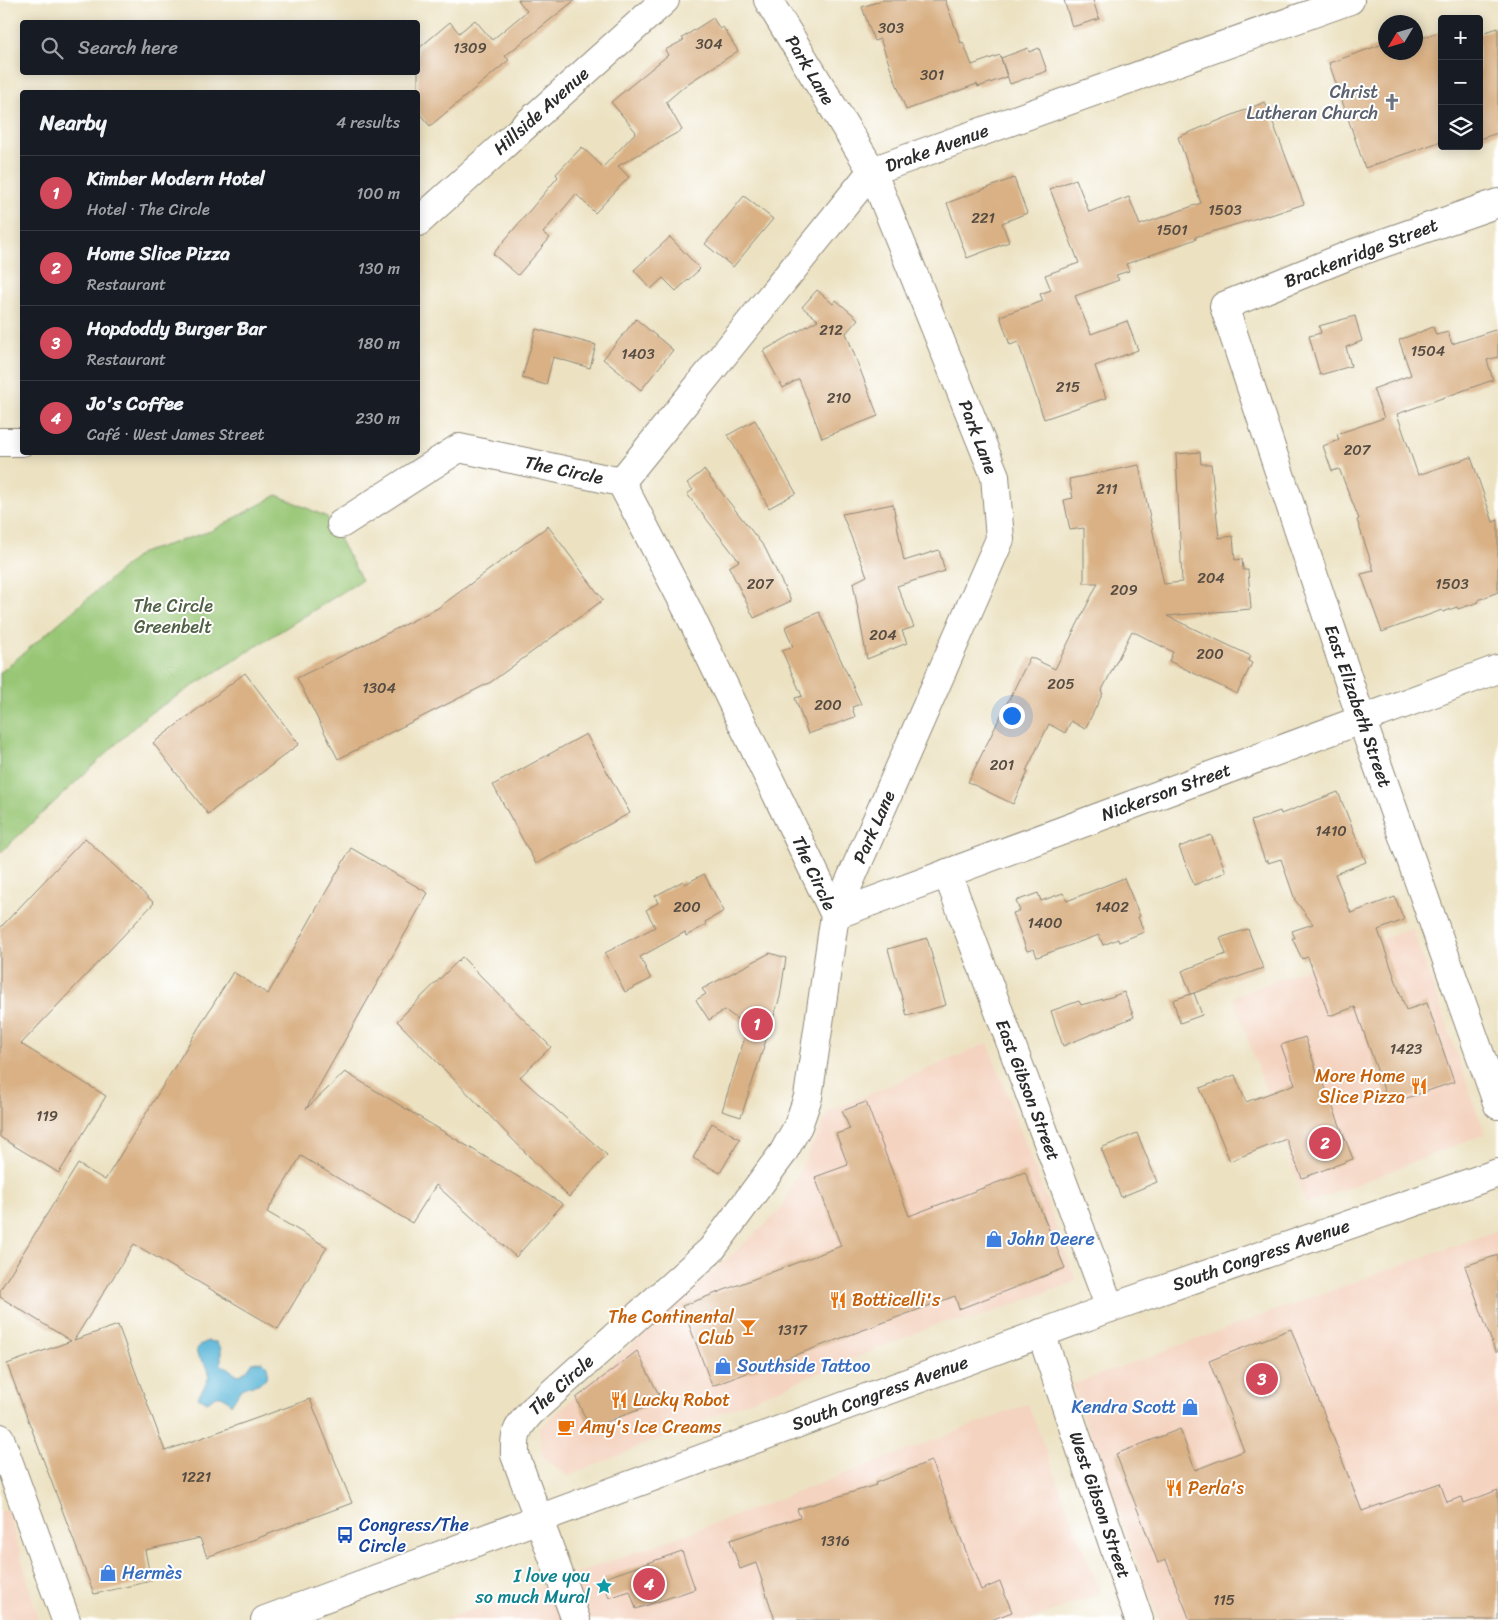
<!DOCTYPE html>
<meta charset="utf-8">
<style>
body{margin:0;font-family:Sriracha,sans-serif;background:#242831;color:#f1f3f6}
.controls{position:absolute;right:15px;top:15px;display:grid;overflow:hidden;border-radius:5px;box-shadow:0 2px 12px #0003}
.controls button{width:45px;height:45px;display:grid;place-items:center;padding:0;border:0;border-bottom:1px solid #363941;background:#171b24;color:#f1f3f6;font:25px sans-serif}
.compass{position:absolute;left:1378px;top:15px;width:45px;height:45px;border-radius:50%;background:#171b24;box-shadow:0 2px 12px #0003;rotate:232deg}
.you{position:absolute;left:1011px;top:715px;width:18px;height:18px;margin:-12px;border:4px solid #fff;border-radius:50%;background:#1a73e8;box-shadow:0 0 0 8px #1a73e833}
.badge{display:grid;place-items:center;width:32px;height:32px;border-radius:50%;background:#d1495b;color:#fff;font-size:16px;font-weight:700}
.pin{position:absolute;translate:-50% -50%;border:2px solid #fff;box-shadow:0 1px 5px #0006}
.list{margin:0;padding:0;list-style:none}
h2{display:flex;justify-content:space-between;align-items:center;height:65px;margin:0;padding:0 20px;font-size:21px}
h2 small{font-size:16px;font-weight:400;color:#9ea1a6}
.list li{display:grid;grid-template-columns:32px 1fr auto;gap:15px;align-items:center;box-sizing:border-box;height:75px;padding:0 20px;border-top:1px solid #363941}
.list b{display:block;font-size:19px;white-space:nowrap}
.list p{margin:0;font-size:16px;white-space:nowrap;color:#9ea1a6}
.list em{font-size:16px;font-style:normal;color:#9ea1a6}
.icon{flex:none;width:28px;height:28px;fill:none;stroke:currentColor;stroke-width:2;stroke-linecap:round;stroke-linejoin:round}
.map{position:relative;flex:none;width:1498px;height:1620px;overflow:hidden}
.search{position:absolute;background:#171b24;box-shadow:0 2px 12px #0003;left:20px;top:20px;width:400px;height:55px;display:flex;align-items:center;gap:12px;box-sizing:border-box;padding:0 18px;border-radius:5px;color:#9ea1a6;font-size:19px}
.panel{position:absolute;background:#171b24;box-shadow:0 2px 12px #0003;left:20px;top:90px;width:400px;height:365px;border-radius:5px}
.map>svg:first-child{display:block}
.built{fill:#f4d3c0}
.green{fill:#98c674;stroke:#627850}
.water{fill:#59b5d7;stroke:#427081}
.building{fill:#d9b185}
.lines{fill:none;stroke-linecap:round;stroke-linejoin:round}
.street-casing{stroke:#8c8676;stroke-width:30}
.primary-casing{stroke:#8c8676;stroke-width:30}
.street{stroke:#fff;stroke-width:28}
.primary{stroke:#fff;stroke-width:28}
.labels{text-anchor:middle;dominant-baseline:central;stroke-width:4;stroke-linejoin:round;paint-order:stroke}
.number-label{font-size:15px;fill:#564c42}
.street-label{font-size:18px;fill:#2b2b2b;stroke:#fff}
.worship-label{font-size:18px;fill:#5b616d;stroke:#fff;text-anchor:end}
.park-label{font-size:18px;fill:#516145;stroke:#fff}
.food-label{font-size:18px;fill:#c56008;stroke:#fff;text-anchor:start}
.shop-label{font-size:18px;fill:#366cbe;stroke:#fff;text-anchor:start}
.transit-label{font-size:18px;fill:#164399;stroke:#fff;text-anchor:start}
.culture-label{font-size:18px;fill:#0d838f;stroke:#fff;text-anchor:end}
</style>
<div class="map">
<svg width="1498" height="1620" viewBox="0 0 1498 1620">
<rect width="100%" height="100%" fill="#fff"/>
<filter id="ink" filterUnits="userSpaceOnUse"><feTurbulence type="fractalNoise" baseFrequency=".02" numOctaves="2"/><feDisplacementMap in="SourceGraphic" scale="10" xChannelSelector="R" yChannelSelector="G"/><feConvolveMatrix kernelMatrix="1 2 1 2 8 2 1 2 1" color-interpolation-filters="sRGB"/></filter>
<filter id="wash" filterUnits="userSpaceOnUse"><feTurbulence type="fractalNoise" baseFrequency=".0096" numOctaves="4" result="noise"/><feDisplacementMap in="SourceGraphic" scale="20" xChannelSelector="R" yChannelSelector="G"/><feGaussianBlur stdDeviation="1.12" result="paint"/><feColorMatrix in="noise" values="0 0 0 0 0 0 0 0 0 0 0 0 0 0 0 0 0 1.4 0 .05"/><feComposite in="paint" operator="in"/></filter>
<g filter="url(#wash)">
<rect width="100%" height="100%" fill="#ece2c2"/>
<!-- built -->
<g class="built">
<polygon points="1412,928 1485,1134 1306,1204 1233,997"/>
<polygon points="988,1043 1076,1281 974,1319 942,1322 568,1476 543,1457 539,1429 781,1210 828,1112"/>
<polygon points="1498,1230 1498,1620 1159,1620 1071,1385"/>
<polygon points="1028,1404 1100,1593 1030,1620 443,1620 698,1530"/>
<polygon points="8,1509 38,1620 0,1620 0,1512"/>
</g>
<!-- green -->
<polygon class="green" points="277,495 327,517 362,580 147,715 0,853 0,673 141,553 211,531"/>
<!-- water -->
<path class="water" d="M208,1341L216,1342L221,1349V1365L229,1368L233,1373L240,1375L247,1370L252,1363L262,1361C267,1365 269,1368 267,1375C263,1387 250,1384 241,1389L231,1405C224,1395 218,1392 208,1402L198,1397C202,1390 210,1380 209,1372C207,1360 183,1352 208,1341Z"/>
<g id="blocks">
<!-- building -->
<g class="building">
<polygon points="518,0 575,0 505,56 509,60 430,126 418,112 418,49 450,22 459,33 475,20 492,40 527,11"/>
<polygon points="883,0 945,0 961,43 963,42 972,65 1000,55 1007,77 978,87 977,84 906,110 880,39 874,41 862,7"/>
<polygon points="1064,0 1093,0 1099,19 1072,27"/>
<polygon points="713,18 720,29 723,27 738,51 687,84 666,102 682,130 618,166 629,177 595,213 576,194 543,233 550,238 518,275 493,254 558,177 556,174 582,147 603,167 636,132 611,102 668,55 665,50 684,40 682,38"/>
<polygon points="1498,28 1498,133 1479,139 1479,34"/>
<polygon points="1442,31 1442,141 1365,168 1329,63 1386,43 1386,52 1416,52 1416,40"/>
<polygon points="1028,48 1029,52 1039,48 1047,71 1010,84 1001,58"/>
<polygon points="1265,102 1304,204 1268,216 1267,215 1195,237 1196,239 1126,264 1129,271 1116,275 1119,280 1075,296 1091,334 1127,321 1138,350 1095,366 1106,398 1044,419 1018,342 1010,345 1000,316 1043,301 1040,294 1051,290 1045,275 1079,263 1050,189 1076,179 1089,212 1129,197 1140,225 1201,203 1178,137"/>
<polygon points="1014,178 1027,213 1002,223 1009,242 967,258 947,203"/>
<polygon points="744,196 773,219 733,267 705,244"/>
<polygon points="670,237 700,269 676,291 663,278 651,289 634,270"/>
<polygon points="817,290 833,304 836,300 858,319 846,333 878,416 822,438 799,379 783,388 763,351 818,320 802,307"/>
<polygon points="1355,316 1362,341 1346,347 1351,366 1320,375 1309,336 1321,333 1319,326"/>
<polygon points="636,319 673,350 641,390 603,359"/>
<polygon points="1433,327 1436,335 1448,332 1452,344 1498,329 1498,357 1487,360 1493,380 1397,414 1418,475 1471,457 1493,522 1498,520 1498,592 1478,600 1479,602 1458,609 1457,607 1443,612 1442,610 1382,632 1361,574 1374,571 1357,520 1359,519 1340,471 1339,469 1332,471 1323,446 1339,440 1337,434 1384,418 1373,389 1411,375 1399,340"/>
<polygon points="536,329 596,345 590,368 553,357 546,385 522,378"/>
<polygon points="755,420 796,493 769,508 728,435"/>
<polygon points="1200,452 1201,464 1211,464 1219,538 1233,536 1235,560 1242,559 1243,570 1248,570 1251,609 1167,616 1251,656 1248,661 1252,663 1237,694 1169,661 1173,652 1132,631 1101,692 1103,693 1085,729 1071,721 1065,733 1049,724 1026,771 1028,772 1013,804 968,782 1030,657 1055,669 1098,583 1084,583 1084,528 1070,530 1064,500 1073,498 1069,479 1139,465 1164,584 1182,582 1176,454"/>
<polygon points="704,470 765,548 791,601 754,618 729,567 739,561 687,494 693,490 687,483"/>
<polygon points="893,504 904,561 939,550 945,571 897,586 914,627 902,631 907,643 867,659 853,583 867,576 842,514"/>
<polygon points="548,526 603,600 491,682 338,759 297,678 438,608"/>
<polygon points="819,612 861,704 852,707 855,717 808,734 795,698 802,696 782,651 793,647 785,627"/>
<polygon points="245,673 299,744 208,814 153,743"/>
<polygon points="586,734 630,813 536,864 493,785"/>
<polygon points="1338,792 1366,862 1335,874 1351,913 1395,897 1404,920 1378,930 1406,1010 1427,1003 1454,1082 1389,1104 1355,1007 1329,1016 1308,957 1302,959 1292,938 1295,938 1292,931 1313,924 1295,900 1281,859 1268,863 1268,860 1265,861 1251,821 1280,811 1281,814"/>
<polygon points="1211,835 1226,872 1194,885 1179,847"/>
<polygon points="85,838 154,903 21,1044 106,1096 59,1173 0,1137 0,928"/>
<polygon points="351,848 428,893 306,1109 345,1072 563,1204 516,1257 436,1185 412,1223 301,1156 267,1212 327,1247 278,1329 134,1244 74,1340 118,1325 165,1451 310,1399 352,1503 207,1557 200,1538 145,1550 151,1581 94,1594 7,1364 71,1341 0,1297 0,1290 78,1164 105,1180 233,972 268,994"/>
<polygon points="704,874 724,911 705,922 706,925 686,936 685,932 640,957 651,979 625,992 605,953 655,927 646,910 658,903 655,896 683,881 685,884"/>
<polygon points="1124,878 1140,916 1138,917 1144,932 1119,942 1118,939 1103,945 1099,935 1037,957 1034,949 1027,951 1013,913 1020,911 1016,901 1038,893 1041,901 1063,893 1067,901"/>
<polygon points="1248,929 1263,968 1191,994 1182,971 1226,954 1220,938"/>
<polygon points="927,938 946,1005 907,1016 888,949"/>
<polygon points="770,953 786,958 780,997 741,1117 722,1111 748,1027 725,1010 709,1020 696,1000 706,994 702,989"/>
<polygon points="462,957 551,1047 520,1077 607,1155 569,1197 397,1021"/>
<polygon points="1124,992 1134,1017 1063,1046 1051,1011 1079,1001 1081,1005 1111,997"/>
<polygon points="1194,993 1202,1015 1180,1023 1173,1000"/>
<polygon points="1305,1037 1318,1075 1320,1074 1353,1159 1302,1178 1286,1139 1230,1161 1200,1088 1235,1075 1246,1102 1295,1084 1281,1045"/>
<polygon points="866,1102 909,1216 1025,1172 1065,1268 959,1309 955,1296 712,1386 682,1306 841,1246 815,1177 848,1165 836,1134 850,1129 842,1111"/>
<polygon points="712,1123 740,1139 720,1173 693,1158"/>
<polygon points="1137,1133 1157,1182 1121,1197 1101,1148"/>
<polygon points="1498,1255 1498,1351 1495,1351 1465,1266"/>
<polygon points="1291,1329 1362,1511 1440,1483 1447,1502 1462,1497 1464,1503 1498,1490 1498,1620 1190,1620 1166,1560 1158,1563 1116,1454 1180,1429 1195,1470 1244,1451 1209,1361"/>
<polygon points="637,1351 662,1401 590,1428 576,1398"/>
<polygon points="931,1461 981,1590 1000,1582 1012,1612 991,1620 775,1620 756,1563 740,1569 730,1540 800,1517 797,1509 876,1485 875,1483"/>
<polygon points="682,1551 695,1589 636,1609 630,1591 609,1598 602,1579"/>
</g>
</g>
</g>
<g filter="url(#ink)">
<use href="#blocks" fill-opacity="0" stroke="#8c8676" stroke-width="1"/>
<g class="lines">
<!-- street casing -->
<g class="street-casing">
<g id="street">
<polyline points="768,0 872,171 995,476 1000,539 835,915"/>
<polyline points="1498,203 1352,254 1224,306 1362,721 1498,1105"/>
<polyline points="418,222 665,0"/>
<polyline points="0,442 22,442"/>
<polyline points="621,482 872,171 1350,0"/>
<path d="M341,524L459,448L621,482L686,607L835,915L808,1097L798,1126L783,1153L711,1250L532,1411C517,1427 514,1433 515,1455L576,1620"/>
<polyline points="947,873 1110,1308"/>
<polyline points="835,915 1498,669"/>
<polyline points="1041,1333 1139,1620"/>
<polyline points="0,1438 66,1620"/>
</g>
</g>
<!-- primary casing -->
<g class="primary-casing">
<polyline id="primary" points="265,1620 1110,1308 1498,1173"/>
</g>
<!-- street -->
<use href="#street" class="street"/>
<!-- primary -->
<use href="#primary" class="primary"/>
</g>
</g>
<!-- icons -->
<defs>
<g id="church-bare" transform="scale(1.35)"><path d="M-1.2-6h2.4v3.5h3.3v2.4h-3.3V6h-2.4V-.1h-3.3v-2.4h3.3Z" fill="#6b7280" stroke="#fff" stroke-width="2.5" paint-order="stroke"/></g>
<g id="restaurant-bare" transform="scale(1.35)"><path d="M-5-6h1v4h1v-4h1v4h1v-4h1v5L-1.5 .5V6h-2V.5L-5-1ZM5-6V6H3V1.5H1.5Q1.5-4 5-6Z" fill="#e8710a" stroke="#fff" stroke-width="2.5" paint-order="stroke"/></g>
<g id="shop-bare" transform="scale(1.35)"><path d="M-5-2.5h2.3a2.7 3.5 0 0 1 5.4 0H5L5.5 6h-11ZM-1.5-2.5h3a1.5 2.3 0 0 0-3 0Z" fill="#3f7fe0" stroke="#fff" stroke-width="2.5" paint-order="stroke"/></g>
<g id="bar-bare" transform="scale(1.35)"><path d="M-6-5H6L.8 .8V4.5H3.5V6h-7V4.5H-.8V.8Z" fill="#e8710a" stroke="#fff" stroke-width="2.5" paint-order="stroke"/></g>
<g id="cafe-bare" transform="scale(1.35)"><path d="M-5.5-4.5H6V0H3Q3 3.5 0 3.5H-2.5Q-5.5 3.5-5.5 0ZM3-3.2v2h1.7v-2ZM-6 4.5H4V6H-6Z" fill="#e8710a" stroke="#fff" stroke-width="2.5" paint-order="stroke"/></g>
<g id="bus-bare" transform="scale(1.35)"><path d="M-5-6H5V4H4V6H2V4H-2V6H-4V4H-5ZM-3.5-4V0h7V-4ZM-3.5 1.2v1.5H-2V1.2ZM2 1.2v1.5H3.5V1.2Z" fill="#1a4fb4" stroke="#fff" stroke-width="2.5" paint-order="stroke"/></g>
<g id="sight-bare" transform="scale(1.35)"><path d="M0-6L1.8-2.2L6-1.7L2.9 1.2L3.7 5.4L0 3.3L-3.7 5.4L-2.9 1.2L-6-1.7L-1.8-2.2Z" fill="#0f9aa8" stroke="#fff" stroke-width="2.5" paint-order="stroke"/></g>
</defs>
<g fill-rule="evenodd">
<use href="#church-bare" x="1392" y="102"/>
<use href="#restaurant-bare" x="1419" y="1086"/>
<use href="#shop-bare" x="994" y="1239"/>
<use href="#restaurant-bare" x="838" y="1300"/>
<use href="#bar-bare" x="748" y="1327"/>
<use href="#shop-bare" x="723" y="1366"/>
<use href="#restaurant-bare" x="619" y="1400"/>
<use href="#shop-bare" x="1190" y="1407"/>
<use href="#cafe-bare" x="566" y="1427"/>
<use href="#restaurant-bare" x="1174" y="1488"/>
<use href="#bus-bare" x="345" y="1535"/>
<use href="#shop-bare" x="108" y="1573"/>
<use href="#sight-bare" x="604" y="1586"/>
</g>
<g class="labels">
<!-- number labels -->
<g class="number-label">
<text x="891" y="28">303</text>
<text x="709" y="44">304</text>
<text x="470" y="48">1309</text>
<text x="932" y="75">301</text>
<text x="1225" y="210">1503</text>
<text x="983" y="218">221</text>
<text x="1172" y="230">1501</text>
<text x="831" y="330">212</text>
<text x="1428" y="351">1504</text>
<text x="638" y="354">1403</text>
<text x="1068" y="387">215</text>
<text x="839" y="398">210</text>
<text x="1357" y="450">207</text>
<text x="1107" y="489">211</text>
<text x="1211" y="578">204</text>
<text x="760" y="584">207</text>
<text x="1452" y="584">1503</text>
<text x="1124" y="590">209</text>
<text x="883" y="635">204</text>
<text x="1210" y="654">200</text>
<text x="1061" y="684">205</text>
<text x="379" y="688">1304</text>
<text x="828" y="705">200</text>
<text x="1002" y="765">201</text>
<text x="1331" y="831">1410</text>
<text x="687" y="907">200</text>
<text x="1112" y="907">1402</text>
<text x="1045" y="923">1400</text>
<text x="1406" y="1049">1423</text>
<text x="47" y="1116">119</text>
<text x="792" y="1330">1317</text>
<text x="196" y="1477">1221</text>
<text x="835" y="1541">1316</text>
<text x="1224" y="1600">115</text>
</g>
<!-- street labels -->
<g class="street-label">
<text transform="translate(810 70) rotate(59)">Park Lane</text>
<text transform="translate(541 111) rotate(-42)">Hillside Avenue</text>
<text transform="translate(937 148) rotate(-20)">Drake Avenue</text>
<text transform="translate(1361 253) rotate(-21)">Brackenridge Street</text>
<text transform="translate(978 437) rotate(69)">Park Lane</text>
<text transform="translate(564 470) rotate(12)">The Circle</text>
<text transform="translate(1358 706) rotate(71)">East Elizabeth Street</text>
<text transform="translate(1166 792) rotate(-20)">Nickerson Street</text>
<text transform="translate(874 827) rotate(-66)">Park Lane</text>
<text transform="translate(814 873) rotate(65)">The Circle</text>
<text transform="translate(1028 1090) rotate(69)">East Gibson Street</text>
<text transform="translate(1261 1255) rotate(-19)">South Congress Avenue</text>
<text transform="translate(561 1385) rotate(-42)">The Circle</text>
<text transform="translate(880 1393) rotate(-20)">South Congress Avenue</text>
<text transform="translate(1100 1505) rotate(71)">West Gibson Street</text>
</g>
<!-- worship labels -->
<g class="worship-label">
<text x="1378" y="92">Christ<tspan x="1378" dy="21">Lutheran Church</tspan></text>
</g>
<!-- park labels -->
<g class="park-label">
<text x="173" y="606">The Circle<tspan x="173" dy="21">Greenbelt</tspan></text>
</g>
<!-- food labels -->
<g class="food-label">
<text x="1405" y="1076" text-anchor="end">More Home<tspan x="1405" dy="21">Slice Pizza</tspan></text>
<text x="852" y="1300">Botticelli's</text>
<text x="734" y="1317" text-anchor="end">The Continental<tspan x="734" dy="21">Club</tspan></text>
<text x="633" y="1400">Lucky Robot</text>
<text x="580" y="1427">Amy's Ice Creams</text>
<text x="1188" y="1488">Perla's</text>
</g>
<!-- shop labels -->
<g class="shop-label">
<text x="1008" y="1239">John Deere</text>
<text x="737" y="1366">Southside Tattoo</text>
<text x="1176" y="1407" text-anchor="end">Kendra Scott</text>
<text x="122" y="1573">Hermès</text>
</g>
<!-- transit labels -->
<g class="transit-label">
<text x="359" y="1525">Congress/The<tspan x="359" dy="21">Circle</tspan></text>
</g>
<!-- culture labels -->
<g class="culture-label">
<text x="590" y="1576">I love you<tspan x="590" dy="21">so much Mural</tspan></text>
</g>
</g>
</svg>
<div class="controls">
<button>+</button>
<button>−</button>
<button><svg class="icon" aria-label="layers" viewBox="0 0 24 24"><path d="M12 4l9 5-9 5-9-5zM3 14l9 5 9-5"/></svg></button>
</div>
<svg class="compass" viewBox="-18 -18 36 36"><path d="M0-13l5 13h-10z" fill="#e53935"/><path d="M0 13l5-13h-10z" fill="#9ea1a6"/></svg>
<div class="you"></div>
<div class="pin badge" style="left:757px;top:1024px">1</div>
<div class="pin badge" style="left:1325px;top:1143px">2</div>
<div class="pin badge" style="left:1262px;top:1379px">3</div>
<div class="pin badge" style="left:649px;top:1584px">4</div>
<div class="search"><svg class="icon" aria-label="search" viewBox="0 0 24 24"><circle cx="10" cy="10" r="6"/><path d="M15 15l6 6"/></svg>Search here</div>
<section class="panel">
<h2>Nearby<small>4 results</small></h2>
<ul class="list">
<li><span class="badge">1</span><div><b>Kimber Modern Hotel</b><p>Hotel · The Circle</p></div><em>100 m</em></li>
<li><span class="badge">2</span><div><b>Home Slice Pizza</b><p>Restaurant</p></div><em>130 m</em></li>
<li><span class="badge">3</span><div><b>Hopdoddy Burger Bar</b><p>Restaurant</p></div><em>180 m</em></li>
<li><span class="badge">4</span><div><b>Jo's Coffee</b><p>Café · West James Street</p></div><em>230 m</em></li>
</ul>
</section>
</div>
